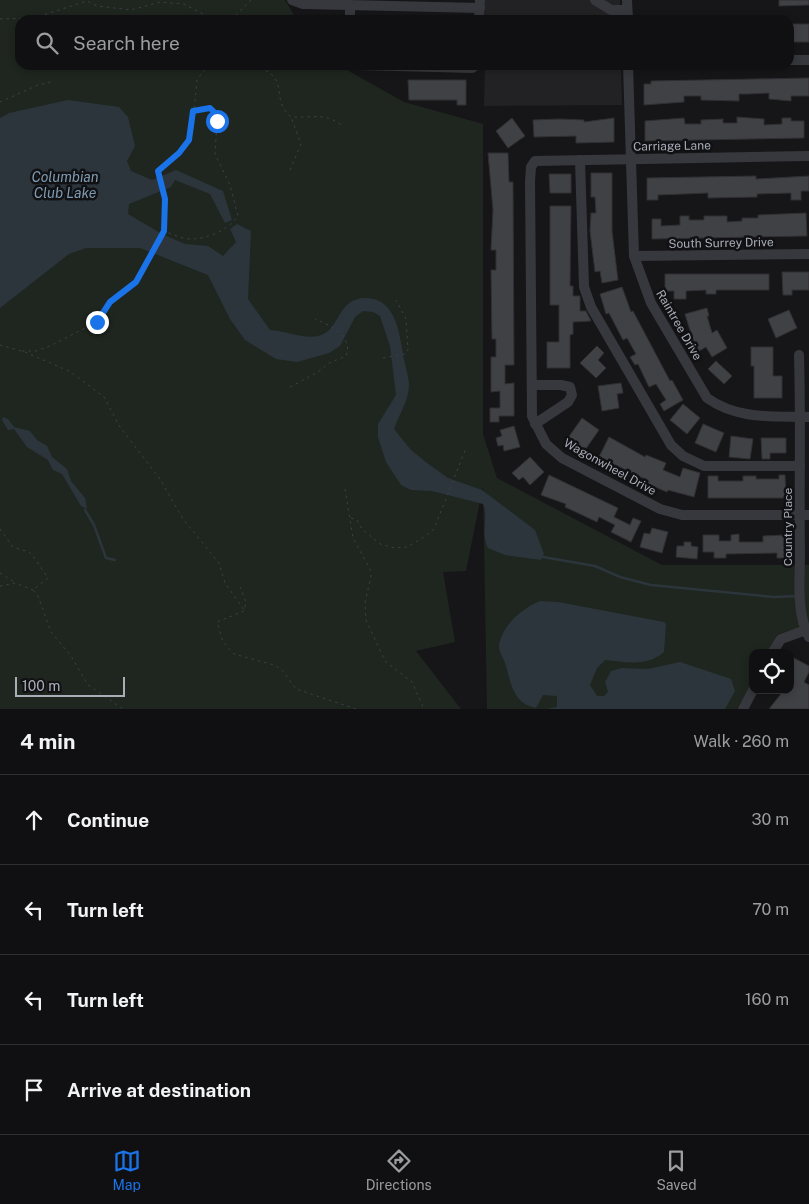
<!DOCTYPE html>
<meta charset="utf-8">
<style>
body{margin:0;font-family:"Public Sans",sans-serif;background:#19191b;color:#f1f3f6}
.controls{position:absolute;right:15px;bottom:15px;display:grid;overflow:hidden;border-radius:10px;box-shadow:0 2px 8px #0003}
.controls button{width:45px;height:45px;display:grid;place-items:center;padding:0;border:0;border-bottom:1px solid #303032;background:#101012;color:#f1f3f6;font:25px sans-serif}
.scale{position:absolute;left:15px;bottom:12px;width:110px;box-sizing:border-box;padding-left:5px;border:2px solid #a8adb8;border-top:0;font-size:14px;line-height:18px;white-space:nowrap;color:#a8adb8;-webkit-text-stroke:4px #111113;paint-order:stroke}
.stop{position:absolute;width:15px;height:15px;margin:-11px;border:4px solid #1a73e8;border-radius:50%;background:#fff}
.stop.end{background:#1a73e8;border-color:#fff;box-shadow:0 1px 5px #0008}
.list{margin:0;padding:0;list-style:none}
h2{display:flex;justify-content:space-between;align-items:center;height:65px;margin:0;padding:0 20px;font-size:21px}
h2 small{font-size:16px;font-weight:400;color:#9c9d9f}
.list li{display:grid;grid-template-columns:32px 1fr auto;gap:15px;align-items:center;box-sizing:border-box;height:90px;padding:0 20px;border-top:1px solid #303032}
.list b{display:block;font-size:19px;white-space:nowrap}
.list em{font-size:16px;font-style:normal;color:#9c9d9f}
.icon{flex:none;width:28px;height:28px;fill:none;stroke:currentColor;stroke-width:2;stroke-linecap:round;stroke-linejoin:round}
.map{position:relative;flex:none;width:809px;height:709px;overflow:hidden}
.search{position:absolute;background:#101012;box-shadow:0 2px 8px #0003;left:15px;right:15px;top:15px;height:55px;display:flex;align-items:center;gap:12px;box-sizing:border-box;padding:0 18px;border-radius:15px;color:#9c9d9f;font-size:19px}
.sheet{height:425px;background:#101012}
nav{display:flex;justify-content:space-around;align-items:center;box-sizing:border-box;height:70px;border-top:1px solid #303032;background:#101012;font-size:14px;color:#9c9d9f}
nav a{display:grid;justify-items:center;gap:2px}
nav .on{color:#1a73e8}
.map>svg:first-child{display:block}
.built{fill:#222225}
.green{fill:#1e261f}
.water{fill:#2c353c}
.lines{fill:none;stroke-linecap:round;stroke-linejoin:round}
.stream{stroke:#2c353c;stroke-width:2.5}
.building{fill:#404145;stroke:#303034}
.path{stroke:#3d3f44;stroke-width:1;stroke-dasharray:2.5 4;stroke-linecap:butt}
.minor{stroke:#37383d;stroke-width:10}
.route{stroke:#1a73e8;stroke-width:6}
.labels{text-anchor:middle;dominant-baseline:central;stroke-width:5;stroke-linejoin:round;paint-order:stroke}
.street-label{font-size:12px;fill:#a8adb8;stroke:#111113}
.water-label{font-size:14px;font-style:italic;fill:#7f9bb3;stroke:#111113}
</style>
<div class="map">
<svg width="809" height="709" viewBox="0 0 809 709">
<rect width="100%" height="100%" fill="#161618"/>
<!-- built -->
<g class="built">
<rect x="485" y="0" width="135" height="20"/>
<polygon points="485,65 621,65 622,105 484,106"/>
</g>
<!-- green -->
<polygon class="green" points="0,0 285,0 297,20 20,20 20,65 338,65 404,102 483,124 483,434 497,478 662,565 809,565 809,625 778,634 768,653 753,653 753,681 737,709 487,709 483,486 466,571 443,572 455,642 416,651 461,709 0,709"/>
<!-- water -->
<g class="water">
<path d="M68,100L119,107L128,117L135,146L127,161L131,171L152,180L176,170L223,191L232,220L225,223L210,194L175,180L171,187L129,204L128,214L162,234L185,244L208,246L223,256L236,242L230,229L237,224L251,231L248,299L270,330C287,331 302,339 318,336C341,331 336,298 366,298C397,298 400,337 404,360C406,368 409,378 409,386C408,403 399,414 394,429L410,449L427,463L448,478L482,490L535,530L544,554L541,560L505,555L488,548C480,533 489,518 483,504L432,491L411,490L401,485L386,462L378,437V424L396,395L390,346L380,316L373,312L363,311L355,317L340,346L329,353L297,362L276,359L245,340L230,319L208,275L140,248H86L69,254L0,308V118L9,113Z"/>
<polygon points="3,417 8,419 14,427 30,431 37,440 47,446 52,457 67,469 71,481 85,498 87,509 81,506 62,474 53,470 48,460 27,447 14,429 8,430 2,420"/>
<path d="M540,601L558,602L664,622L666,624L664,652C647,667 626,662 605,660L597,668L590,685L597,696H604L608,692L605,682L611,671L622,668L648,669L680,662L731,679L735,691L725,709H547L557,707V696L543,695L536,708C512,704 511,681 505,663C502,655 497,650 500,641C505,623 523,608 540,601Z"/>
</g>
<g class="lines">
<!-- stream -->
<g class="stream">
<polyline points="85,510 94,525 106,558 115,560"/>
<polyline points="543,557 595,566 620,577 651,585 773,597 798,596"/>
</g>
</g>
<!-- building -->
<g class="building">
<polygon points="779,0 809,0 809,5 779,6"/>
<rect x="789" y="24" width="20" height="18"/>
<polygon points="809,78 809,96 791,96 791,101 769,99 769,93 749,94 739,94 739,101 701,100 701,96 684,96 684,102 644,105 644,84 651,84 651,81"/>
<polygon points="408,80 466,80 466,105 457,105 457,100 409,100"/>
<polygon points="737,117 764,119 764,125 782,124 782,118 791,118 791,121 804,121 804,138 645,141 645,121 684,118 685,124 701,124 701,120 723,119 723,123 737,123"/>
<polygon points="512,118 525,136 508,148 496,131"/>
<polygon points="614,118 614,142 576,143 576,136 534,137 533,120 559,119 584,120 584,122"/>
<polygon points="488,153 508,153 509,182 513,182 514,365 505,365 505,384 514,383 514,416 499,416 499,422 490,422 490,408 500,408 500,391 491,392 491,357 496,357 496,339 492,339 491,270 496,270 496,250 491,250 493,210"/>
<polygon points="591,173 612,173 612,231 618,280 602,283 600,271 595,272 590,231 591,213 596,213 595,197 591,197"/>
<polygon points="549,174 571,174 571,193 550,193"/>
<polygon points="756,176 756,179 809,176 809,191 801,191 801,200 791,200 791,193 757,194 757,197 708,198 708,193 658,195 658,200 647,200 647,178"/>
<polygon points="550,206 571,206 570,286 573,286 573,296 580,296 580,311 586,311 591,321 573,322 573,334 570,335 570,368 547,368 547,342 559,342 559,305 550,305"/>
<polygon points="806,213 807,236 652,239 652,219 661,219 661,226 680,225 680,216 689,216 689,220 704,220 704,216 727,216 727,222 742,221 742,218 758,218 758,215"/>
<polygon points="782,272 809,272 809,290 792,290 792,295 783,295"/>
<polygon points="665,274 769,274 769,290 716,290 716,294 706,294 706,290 686,291 686,299 674,299 674,291 665,291"/>
<polygon points="622,287 631,312 633,311 670,381 672,380 683,400 664,411 660,404 666,400 656,384 649,387 638,364 635,365 630,357 636,354 627,338 623,340 609,313 606,314 600,294"/>
<polygon points="707,308 709,316 707,316 712,333 717,330 727,348 712,357 706,347 699,351 692,337 685,314"/>
<polygon points="789,310 797,328 776,338 768,319"/>
<polygon points="597,346 604,353 598,360 606,368 596,378 580,363"/>
<polygon points="751,347 773,347 773,376 782,376 782,398 754,398 754,366 751,366"/>
<polygon points="716,361 732,376 724,384 708,369"/>
<polygon points="621,383 623,393 617,394 619,408 602,411 598,386"/>
<polygon points="683,404 700,418 687,434 670,420"/>
<polygon points="582,418 599,430 585,450 568,438"/>
<polygon points="703,424 724,433 716,452 695,443"/>
<polygon points="514,426 520,447 504,451 503,445 498,446 496,438 502,436 500,430"/>
<polygon points="731,436 753,439 750,459 729,457"/>
<polygon points="609,437 645,457 646,455 666,463 663,470 680,477 683,468 700,473 694,497 668,490 667,492 648,484 649,481 599,457"/>
<polygon points="761,438 786,438 786,453 770,453 770,459 762,459"/>
<polygon points="530,457 544,472 530,485 523,477 519,480 512,473"/>
<polygon points="549,475 618,508 614,517 630,525 633,518 641,521 631,542 611,532 615,525 599,517 597,522 565,507 566,504 541,495"/>
<polygon points="779,475 785,475 786,498 708,498 708,476 718,476 718,481 743,481 743,476 756,476 756,479 779,479"/>
<polygon points="652,528 668,532 662,553 640,547 644,533 650,534"/>
<polygon points="739,534 739,542 763,542 763,536 785,535 785,558 777,558 777,553 726,554 726,558 714,558 714,552 703,552 703,535 719,535 719,541 731,541 731,535"/>
<polygon points="684,542 691,542 691,546 698,547 697,559 676,557 677,546 684,546"/>
<polygon points="792,657 809,666 809,672 804,682 809,685 809,709 769,709 784,690 790,690 790,662"/>
</g>
<g class="lines">
<!-- path -->
<g class="path">
<polyline points="0,19 34,18 87,1 97,6 131,10 160,2 184,4 214,20"/>
<polyline points="231,20 251,0"/>
<path d="M247,65C296,74 267,97 291,117C313,118 324,112 343,126"/>
<polyline points="266,65 269,71"/>
<polyline points="0,102 38,85 51,82"/>
<polyline points="290,170 301,144 291,117"/>
<polyline points="164,230 165,199 158,171 179,153 189,140 192,132 197,80 208,65"/>
<polyline points="0,345 21,351"/>
<path d="M22,351H36L50,346L97,322L110,302L136,282L164,231C172,234 182,239 190,239C207,239 229,230 238,216L230,185L215,154L217,121L215,113L210,108L193,111"/>
<polyline points="25,352 71,372 104,397 120,427 160,479 183,519 219,563 225,583 244,610 246,602 240,587"/>
<polyline points="383,358 405,354 408,350 406,319 396,300"/>
<path d="M290,387L318,372L329,363L346,356C354,337 330,325 315,319"/>
<polyline points="345,489 353,538 370,569 371,577 365,602 366,620 385,661 412,682 424,709"/>
<polyline points="351,518 357,520 362,529 380,544 395,548 407,547 421,539 434,529 466,448"/>
<polyline points="0,529 13,547 29,552 33,556 48,578 33,590 38,596 51,632 71,656 88,685 123,709"/>
<polyline points="0,573 16,583"/>
<polyline points="0,586 15,583 33,590"/>
<polyline points="244,611 217,622 223,642 234,654 274,665 282,670 296,689 356,709"/>
</g>
<!-- minor -->
<g class="minor">
<polyline points="292,0 303,4 480,8"/>
<polyline points="595,0 611,10 627,10"/>
<polyline points="627,0 628,20"/>
<polyline points="350,5 350,20"/>
<polyline points="479,20 480,0"/>
<polyline points="789,60 809,60"/>
<polyline points="357,65 472,68 477,65"/>
<path d="M628,65L634,256L651,303L707,398C738,420 773,416 809,417"/>
<polyline points="809,156 535,161 531,167 530,181 532,416 546,444 562,458 660,509 682,515 809,515"/>
<polyline points="580,160 584,287 591,307 671,445 683,456 704,466 800,466"/>
<polyline points="634,256 809,254"/>
<path d="M799,355C801,422 799,488 800,554C800,580 796,613 809,637"/>
<polyline points="532,385 561,385 570,387 572,395 568,402 535,424"/>
<polyline points="772,653 781,639 806,630"/>
<polyline points="743,709 753,690"/>
</g>
</g>
<g class="lines">
<!-- route -->
<polyline class="route" points="97,322 110,302 136,282 164,231 165,199 158,171 179,153 189,140 193,111 210,108 215,113 217,121"/>
</g>
<g class="labels">
<!-- street labels -->
<g class="street-label">
<text transform="translate(672 146) rotate(-1)">Carriage Lane</text>
<text transform="translate(721 243) rotate(-1)">South Surrey Drive</text>
<text transform="translate(679 325) rotate(60)">Raintree Drive</text>
<text transform="translate(610 467) rotate(29)">Wagonwheel Drive</text>
<text transform="translate(788 527) rotate(-90)">Country Place</text>
</g>
<!-- water labels -->
<g class="water-label">
<text x="65" y="177">Columbian<tspan x="65" dy="16">Club Lake</tspan></text>
</g>
</g>
</svg>
<div class="controls">
<button><svg class="icon" aria-label="locate" viewBox="0 0 24 24"><circle cx="12" cy="12" r="6"/><path d="M12 2v4M12 18v4M2 12h4M18 12h4"/></svg></button>
</div>
<div class="scale">100 m</div>
<div class="stop" style="left:217px;top:121px"></div>
<div class="stop end" style="left:97px;top:322px"></div>
<div class="search"><svg class="icon" aria-label="search" viewBox="0 0 24 24"><circle cx="10" cy="10" r="6"/><path d="M15 15l6 6"/></svg>Search here</div>
</div>
<section class="sheet">
<h2>4 min<small>Walk · 260 m</small></h2>
<ul class="list">
<li><svg class="icon" aria-label="ahead" viewBox="0 0 24 24"><path d="M12 20V5M6 11l6-6 6 6"/></svg><div><b>Continue</b></div><em>30 m</em></li>
<li><svg class="icon" aria-label="left" viewBox="0 0 24 24"><path d="M17 20v-9H6M10 6l-5 5 5 5"/></svg><div><b>Turn left</b></div><em>70 m</em></li>
<li><svg class="icon" aria-label="left" viewBox="0 0 24 24"><path d="M17 20v-9H6M10 6l-5 5 5 5"/></svg><div><b>Turn left</b></div><em>160 m</em></li>
<li><svg class="icon" aria-label="arrive" viewBox="0 0 24 24"><path d="M6 21V4h12l-3 4 3 4H6"/></svg><div><b>Arrive at destination</b></div></li>
</ul>
</section>
<nav>
<a class="on"><svg class="icon" aria-label="map" viewBox="0 0 24 24"><path d="M3 6l6-2 6 2 6-2v14l-6 2-6-2-6 2zM9 4v14M15 6v14"/></svg>Map</a>
<a><svg class="icon" aria-label="directions" viewBox="0 0 24 24"><path d="M12 3l9 9-9 9-9-9zM9 14v-3h6M13 9l2 2-2 2"/></svg>Directions</a>
<a><svg class="icon" aria-label="saved" viewBox="0 0 24 24"><path d="M7 4h10v16l-5-4-5 4z"/></svg>Saved</a>
</nav>
